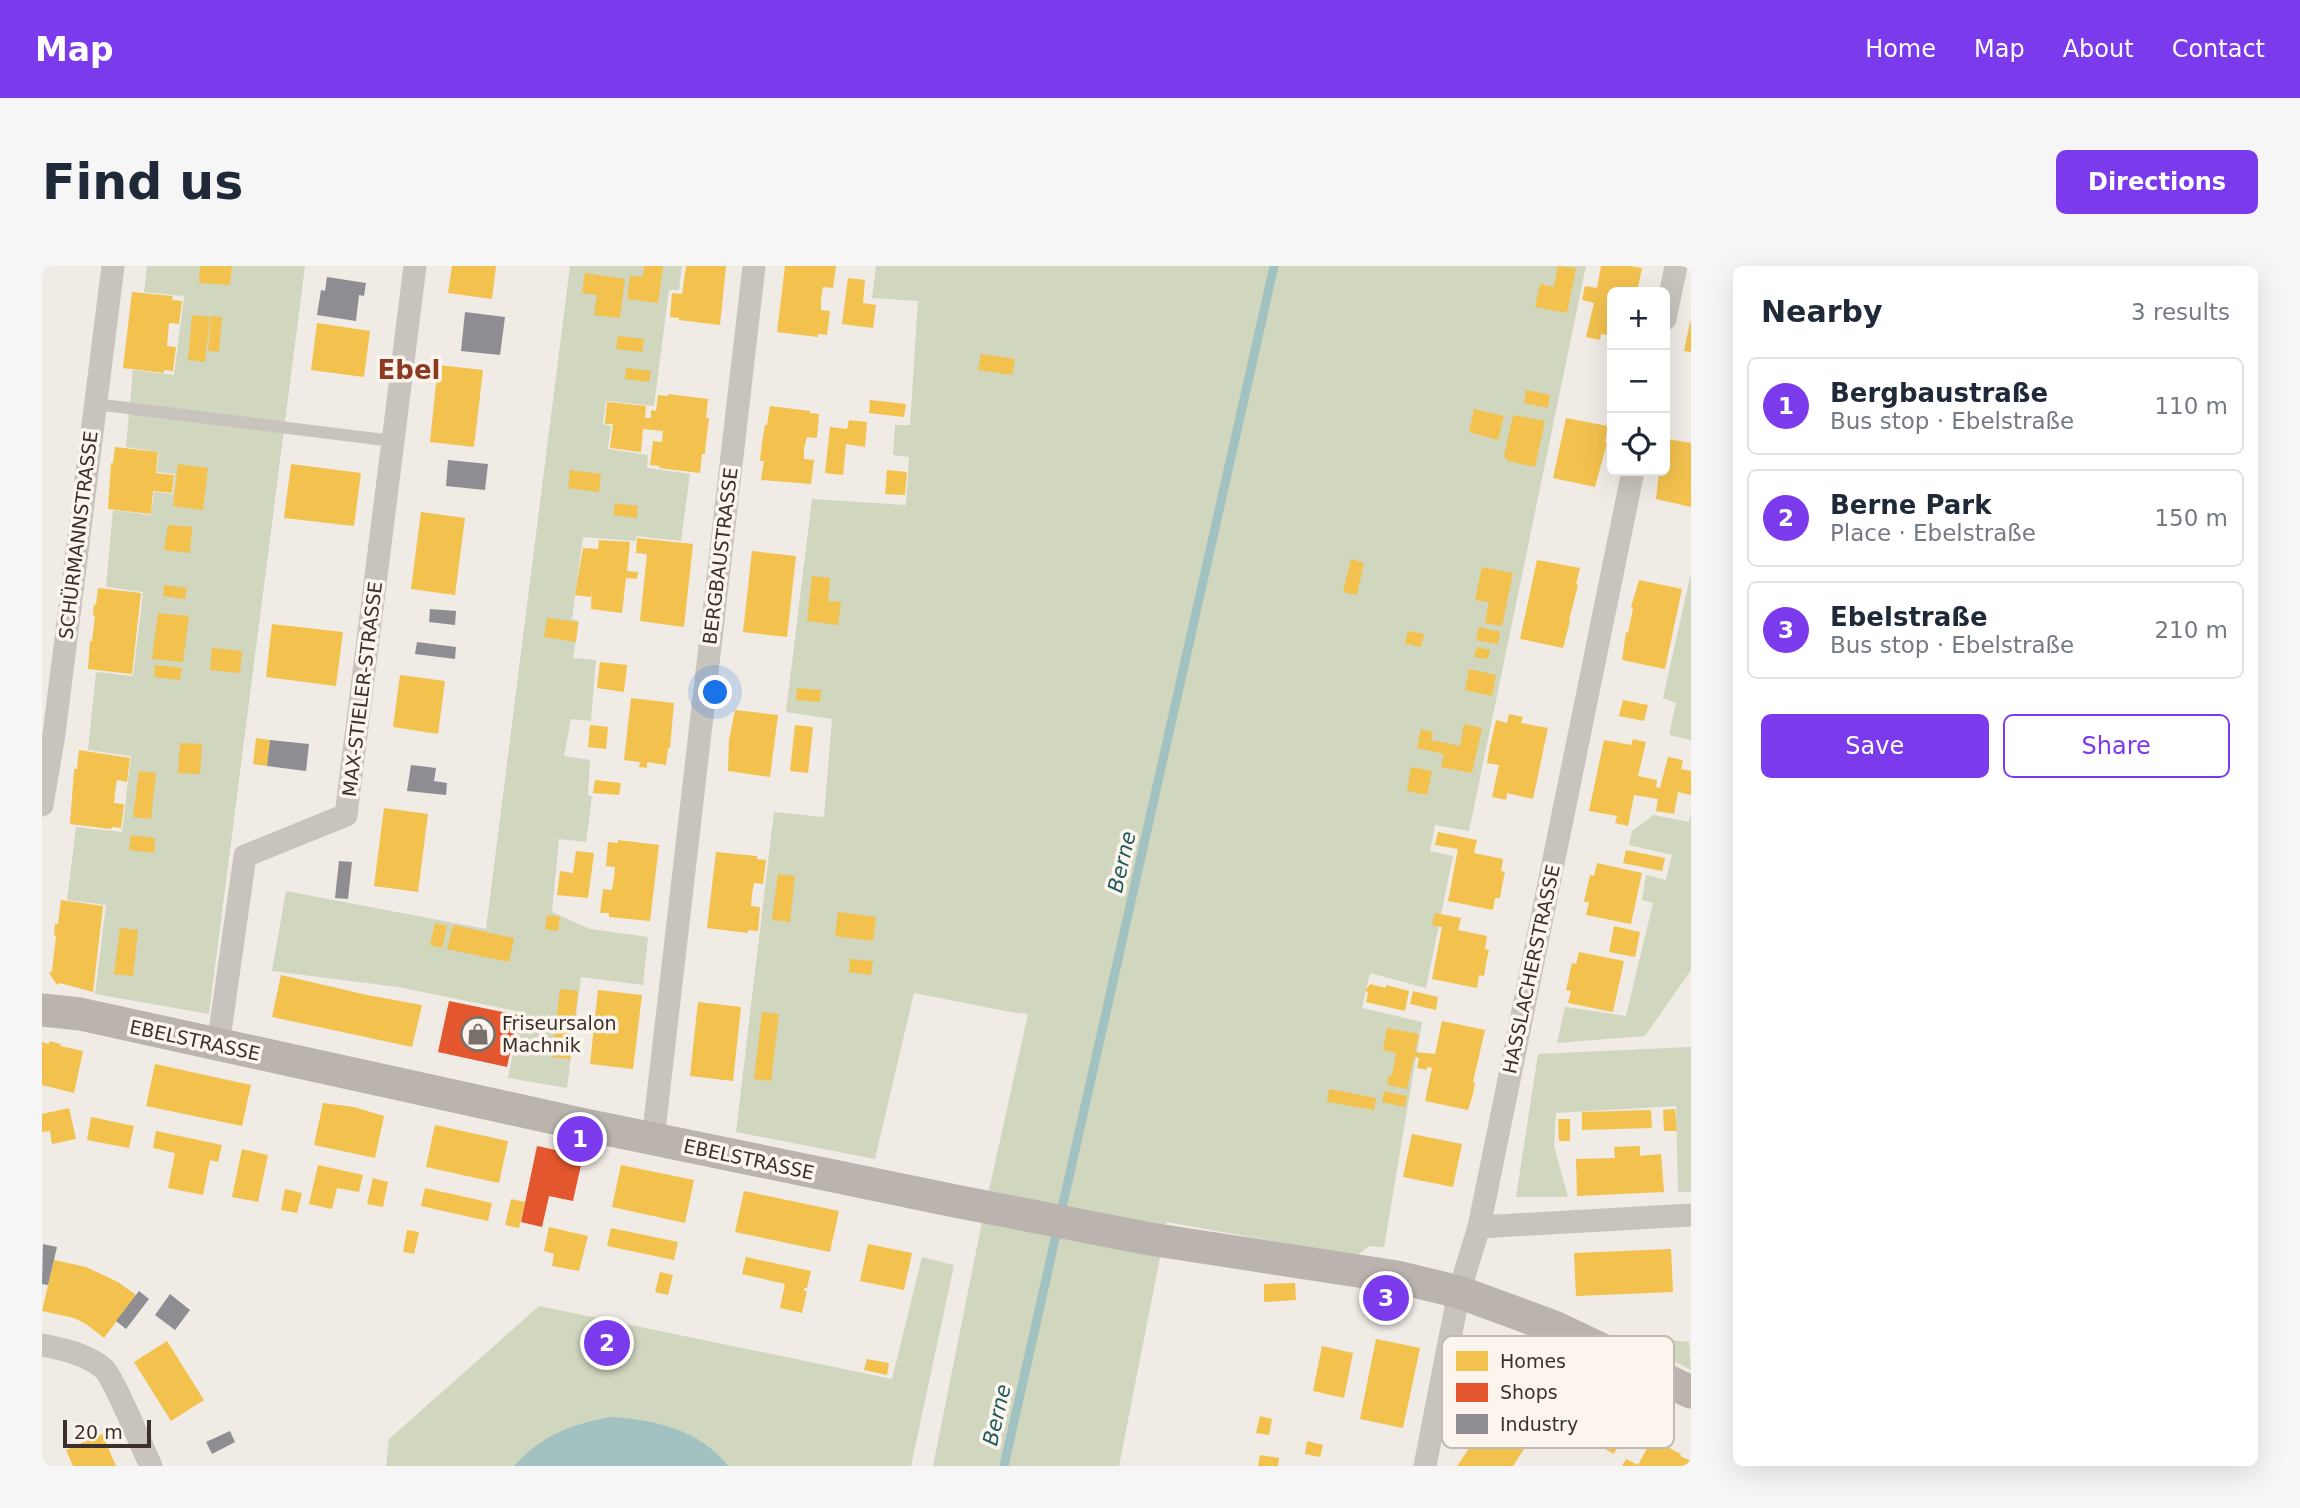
<!DOCTYPE html>
<meta charset="utf-8">
<style>
body{margin:0;font-family:"DejaVu Sans",sans-serif;background:#f6f6f7;color:#1f2937}
.controls{position:absolute;right:21px;top:21px;display:grid;overflow:hidden;border-radius:10px;box-shadow:0 7px 28px #0002}
.controls button{width:63px;height:63px;display:grid;place-items:center;padding:0;border:0;border-bottom:2px solid #e0e1e3;background:#fff;color:#1f2937;font:35px sans-serif}
.scale{position:absolute;left:21px;bottom:18px;width:88px;box-sizing:border-box;padding-left:7px;border:4px solid #3b302b;border-top:0;font-size:19px;line-height:24px;white-space:nowrap;color:#3b302b;-webkit-text-stroke:5px #fbf5ee;paint-order:stroke}
.you{position:absolute;left:674px;top:427px;width:24px;height:24px;margin:-18px;border:5px solid #fff;border-radius:50%;background:#1a73e8;box-shadow:0 0 0 10px #1a73e833}
.badge{display:grid;place-items:center;width:46px;height:46px;border-radius:50%;background:#7c3aed;color:#fff;font-size:23px;font-weight:700}
.pin{position:absolute;translate:-50% -50%;border:4px solid #fff;box-shadow:0 2px 7px #0006}
.list{margin:0;padding:0;list-style:none}
h2{display:flex;justify-content:space-between;align-items:center;height:91px;margin:0;padding:0 28px;font-size:30px}
h2 small{font-size:23px;font-weight:400;color:#747a83}
.list li{display:grid;grid-template-columns:46px 1fr auto;gap:21px;align-items:center;box-sizing:border-box;height:98px;margin:0 14px 14px;padding:0 14px;border:2px solid #e0e1e3;border-radius:10px}
.list b{display:block;font-size:26px;white-space:nowrap}
.list p{margin:0;font-size:23px;white-space:nowrap;color:#747a83}
.list em{font-size:23px;font-style:normal;color:#747a83}
.actions{display:flex;gap:14px;padding:21px 28px}
.actions a{flex:1;padding:16px 0;border:2px solid #7c3aed;border-radius:10px;text-align:center;font-size:24px;color:#7c3aed}
.actions .main{background:#7c3aed;color:#fff}
.icon{flex:none;width:38px;height:38px;fill:none;stroke:currentColor;stroke-width:2;stroke-linecap:round;stroke-linejoin:round}
.map{position:relative;flex:none;width:1649px;height:1200px;overflow:hidden;border-radius:10px}
header{display:flex;align-items:center;gap:42px;box-sizing:border-box;height:98px;padding:0 35px;background:#7c3aed;color:#fff}
header strong{font-size:33px}
nav{display:flex;gap:38px;margin-inline-start:auto;font-size:24px}
.intro{display:flex;align-items:center;justify-content:space-between;box-sizing:border-box;height:168px;padding:0 42px}
h1{margin:0;font-size:49px}
.button{padding:18px 32px;border-radius:10px;background:#7c3aed;color:#fff;font-size:24px;font-weight:700}
main{display:flex;gap:42px;padding:0 42px}
aside{flex:1;background:#fff;border-radius:10px;box-shadow:0 7px 28px #0002}
.map>svg:first-child{display:block}
.green{fill:#d1d6bf}
.water{fill:#a1c2c1}
.homes{fill:#f2c14e}
.shops{fill:#e4572e}
.industry{fill:#8d8d92}
.lines{fill:none;stroke-linecap:round;stroke-linejoin:round}
.stream{stroke:#a1c2c1;stroke-width:9}
.lane{stroke:#c9c3be;stroke-width:12}
.street{stroke:#c9c3be;stroke-width:23}
.secondary{stroke:#bab3ae;stroke-width:33}
.labels{text-anchor:middle;dominant-baseline:central;stroke-width:7;stroke-linejoin:round;paint-order:stroke}
.street-label{font-size:19px;fill:#3b302b;stroke:#fbf5ee}
.poi-label{font-size:19px;fill:#3b302b;stroke:#fbf5ee;text-anchor:start}
.water-label{font-size:21px;font-style:italic;fill:#1f5a5e;stroke:#fbf5ee}
.district-label{font-size:26px;font-weight:bold;fill:#8c3b22;stroke:#fbf5ee}
.key{fill:#fbf5ee;stroke:#c1bab4;stroke-width:2}
.key-label{font-size:19px;fill:#3b302b}
</style>
<header>
<strong>Map</strong>
<nav><a>Home</a><a>Map</a><a>About</a><a>Contact</a></nav>
</header>
<div class="intro"><h1>Find us</h1><a class="button">Directions</a></div>
<main>
<div class="map">
<svg width="1649" height="1200" viewBox="0 0 1649 1200">
<rect width="100%" height="100%" fill="#f0ebe5"/>
<!-- green -->
<g class="green">
<polygon points="105,0 263,0 167,748 53,728 64,639 25,634 34,561 80,566 89,490 46,484 54,406 91,410 101,326 64,321 71,244 109,249 112,226 131,228 133,208 115,206 117,186 84,181 91,104 132,109 142,30 102,26"/>
<polygon points="528,0 640,0 637,24 627,24 612,140 564,135 561,158 569,160 566,183 606,189 605,202 648,208 639,275 595,270 593,275 541,271 530,353 537,355 531,392 554,394 549,455 529,453 522,490 548,494 546,529 550,530 544,576 517,573 510,646 548,663 606,671 601,719 539,711 525,822 466,812 479,746 356,721 230,705 244,625 444,663"/>
<polygon points="834,0 1544,0 1427,565 1393,559 1388,585 1411,590 1384,722 1328,707 1320,742 1380,756 1342,981 1327,980 1314,990 1125,956 1077,1200 891,1200 941,951 986,748 968,746 872,727 833,893 694,866 732,546 782,551 790,453 744,446 770,233 864,239 867,191 851,189 853,159 868,159 876,35 830,32"/>
<polygon points="1649,307 1649,474 1627,469 1634,437 1621,432"/>
<polygon points="1649,545 1649,704 1603,770 1515,777 1523,741 1584,750 1611,637 1600,634 1604,609 1624,614 1630,589 1587,579 1590,565 1612,549 1647,556"/>
<polygon points="1649,781 1649,926 1636,926 1634,840 1514,847 1512,880 1526,931 1474,931 1496,788"/>
<polygon points="880,991 912,999 869,1200 344,1200 347,1173 497,1040 850,1113"/>
<polygon points="1584,1070 1647,1076 1649,1104"/>
</g>
<!-- water -->
<path class="water" d="M568,1151C612,1153 658,1164 686,1200H472C500,1169 528,1159 568,1151Z"/>
<!-- homes -->
<g class="homes">
<polygon points="158,0 190,0 188,19 157,17"/>
<polygon points="410,0 454,0 450,33 406,27"/>
<polygon points="602,0 621,0 616,37 585,33 588,10 601,11"/>
<polygon points="644,0 684,0 678,59 637,54 637,52 628,51 630,27 640,28"/>
<polygon points="743,0 794,0 791,22 781,21 779,33 779,44 788,45 785,69 776,68 776,71 735,66"/>
<polygon points="1516,0 1534,2 1525,47 1493,41 1498,18 1512,21"/>
<polygon points="1559,0 1588,0 1600,2 1595,26 1570,26 1570,70 1559,68 1558,74 1544,71 1552,37 1540,34 1543,20 1555,22"/>
<polygon points="543,7 583,13 578,52 552,49 555,29 540,27"/>
<polygon points="806,12 823,14 821,37 834,39 831,62 800,58"/>
<polygon points="90,26 131,30 130,34 140,35 137,58 127,57 126,69 125,80 134,81 131,105 122,104 122,107 81,102"/>
<polygon points="150,49 168,51 163,96 146,94"/>
<polygon points="169,50 180,51 177,86 166,85"/>
<polygon points="1648,56 1649,56 1649,86 1642,85"/>
<polygon points="275,57 328,65 322,111 269,104"/>
<polygon points="576,70 602,73 600,86 574,83"/>
<polygon points="939,88 973,93 970,109 936,104"/>
<polygon points="396,99 441,104 432,181 388,176"/>
<polygon points="584,102 609,105 607,116 583,113"/>
<polygon points="1484,124 1508,129 1506,142 1482,137"/>
<polygon points="626,128 666,133 664,152 667,152 663,185 663,188 660,188 658,207 617,202 618,200 608,199 611,175 620,176 621,165 601,163 599,186 568,182 571,158 563,158 565,136 604,140 603,152 609,152 609,144 614,145 616,129 626,130"/>
<polygon points="828,134 864,138 862,151 827,147"/>
<polygon points="728,140 768,145 768,147 777,148 775,172 765,171 762,182 762,193 772,194 769,218 719,214 722,195 718,195 720,177 723,159 725,159"/>
<polygon points="1432,143 1462,150 1456,174 1427,166"/>
<polygon points="1471,149 1503,155 1493,201 1466,195 1462,190"/>
<polygon points="1524,152 1566,160 1563,176 1565,177 1553,221 1511,212"/>
<polygon points="807,154 825,156 823,181 804,178 801,209 783,207 788,161 805,163"/>
<polygon points="1626,173 1649,177 1649,241 1614,233 1617,205 1623,205"/>
<polygon points="73,181 116,186 114,207 132,209 130,227 111,225 109,248 66,243 69,197 71,197"/>
<polygon points="136,198 166,202 161,244 131,240"/>
<polygon points="249,198 319,207 312,260 242,252"/>
<polygon points="528,204 559,208 557,226 526,222"/>
<polygon points="845,204 865,206 863,229 843,228"/>
<polygon points="573,237 596,240 595,252 571,249"/>
<polygon points="379,246 423,252 413,329 369,323"/>
<polygon points="126,259 150,261 148,287 122,284"/>
<polygon points="595,272 651,278 642,361 598,355 605,288 594,287"/>
<polygon points="557,274 588,276 585,305 596,306 595,313 584,312 580,347 549,343 550,319 549,331 533,329 541,282 556,283"/>
<polygon points="710,285 754,290 745,371 701,366"/>
<polygon points="1309,293 1322,297 1315,329 1301,326"/>
<polygon points="1495,294 1538,302 1534,318 1536,319 1527,354 1528,355 1521,382 1478,373"/>
<polygon points="1440,301 1471,307 1460,360 1443,357 1447,336 1433,334"/>
<polygon points="770,310 788,312 786,335 799,336 796,359 765,355"/>
<polygon points="1597,314 1640,323 1623,403 1580,394 1584,366 1586,367 1591,342 1589,341"/>
<polygon points="122,319 145,322 143,333 121,330"/>
<polygon points="56,322 99,327 90,408 46,403 48,375 50,375 53,350 51,350 52,338 54,339"/>
<polygon points="116,347 147,350 141,396 110,393"/>
<polygon points="505,352 536,356 534,376 502,371"/>
<polygon points="230,358 301,366 294,420 224,411"/>
<polygon points="1437,361 1458,366 1456,378 1434,374"/>
<polygon points="1366,365 1382,368 1379,381 1363,377"/>
<polygon points="1435,381 1448,384 1446,393 1432,391"/>
<polygon points="170,382 200,385 198,407 168,404"/>
<polygon points="558,396 585,399 582,426 555,422"/>
<polygon points="113,399 140,402 138,414 112,411"/>
<polygon points="1427,403 1454,409 1450,430 1423,424"/>
<polygon points="358,409 403,415 396,468 351,461"/>
<polygon points="755,422 779,424 778,436 754,434"/>
<polygon points="589,432 632,437 628,482 626,482 624,499 605,496 605,502 597,501 598,496 582,494"/>
<polygon points="1581,434 1606,439 1602,455 1577,450"/>
<polygon points="693,444 736,449 728,511 686,505 687,474"/>
<polygon points="1467,448 1481,451 1479,457 1506,462 1491,533 1465,527 1464,534 1450,531 1457,499 1445,497 1448,480 1454,454 1465,457"/>
<polygon points="1422,458 1440,462 1430,507 1399,501 1402,488 1375,482 1379,463 1391,466 1389,474 1418,480"/>
<polygon points="548,459 566,461 564,483 546,481"/>
<polygon points="753,459 771,461 766,507 748,505"/>
<polygon points="214,472 228,474 225,500 211,498"/>
<polygon points="1591,473 1604,476 1596,510 1615,514 1614,521 1618,522 1626,491 1641,494 1639,503 1649,505 1649,529 1636,526 1632,548 1614,545 1616,533 1592,529 1586,560 1573,557 1575,550 1547,545 1562,474 1589,479"/>
<polygon points="138,477 160,478 158,508 136,507"/>
<polygon points="37,484 88,492 85,516 75,514 73,526 72,537 82,538 79,562 70,561 69,563 28,558 32,505 32,503 35,503"/>
<polygon points="1369,501 1390,505 1385,529 1365,525"/>
<polygon points="97,505 114,507 109,553 91,551"/>
<polygon points="553,514 579,517 577,529 551,527"/>
<polygon points="342,542 386,548 376,626 332,620"/>
<polygon points="1396,566 1435,574 1432,587 1461,593 1459,605 1463,606 1460,620 1458,632 1453,632 1451,644 1406,635 1416,583 1393,579"/>
<polygon points="89,569 113,572 112,587 87,584"/>
<polygon points="576,574 617,579 608,655 567,651 567,647 558,647 561,623 570,624 572,612 573,601 564,600 566,576 576,577"/>
<polygon points="1584,584 1623,592 1620,605 1581,597"/>
<polygon points="534,585 552,587 546,632 515,629 518,605 531,607"/>
<polygon points="674,586 715,590 715,593 724,594 721,618 712,617 710,628 709,640 718,641 716,665 706,664 706,667 665,662"/>
<polygon points="1555,597 1600,607 1589,658 1544,649 1547,636 1542,636 1548,609 1552,610"/>
<polygon points="736,608 753,610 748,656 730,654"/>
<polygon points="19,634 61,640 51,726 18,717 15,719 7,707 10,705 14,670 12,669 13,658 16,658"/>
<polygon points="796,646 834,651 831,675 793,670"/>
<polygon points="1393,647 1419,652 1416,664 1445,670 1443,683 1447,684 1444,697 1442,710 1437,709 1435,722 1390,713 1400,661 1390,659"/>
<polygon points="505,649 518,651 516,665 503,663"/>
<polygon points="393,657 405,660 400,682 388,679"/>
<polygon points="411,659 472,672 467,696 405,683"/>
<polygon points="1572,660 1598,666 1593,691 1567,686"/>
<polygon points="78,662 96,664 91,710 72,708"/>
<polygon points="1537,686 1582,695 1571,746 1526,737 1529,725 1524,724 1530,697 1534,698"/>
<polygon points="808,693 831,695 829,709 807,706"/>
<polygon points="239,709 325,729 380,739 370,781 230,751"/>
<polygon points="1328,718 1344,722 1344,719 1367,725 1363,745 1324,736 1326,726 1323,725"/>
<polygon points="518,723 536,725 528,793 510,791"/>
<polygon points="556,724 600,729 591,803 548,798"/>
<polygon points="1371,725 1396,731 1394,744 1368,738"/>
<polygon points="656,736 699,741 691,815 648,810"/>
<polygon points="720,746 737,748 729,815 712,813"/>
<polygon points="1400,755 1443,764 1431,816 1433,817 1431,828 1426,844 1383,835 1390,802 1385,801 1385,804 1375,802 1377,792 1372,791 1365,823 1345,819 1347,809 1350,810 1354,787 1341,784 1345,762 1377,768 1373,786 1393,788"/>
<polygon points="7,775 19,778 18,780 41,785 32,827 0,819 0,776 7,778"/>
<polygon points="113,798 209,819 200,860 104,840"/>
<polygon points="1287,823 1334,832 1332,844 1285,836"/>
<polygon points="1342,825 1365,830 1363,841 1340,836"/>
<polygon points="281,837 312,841 342,850 333,892 272,879"/>
<polygon points="27,842 34,873 10,878 8,865 0,866 0,848"/>
<polygon points="1633,843 1635,865 1622,865 1621,844"/>
<polygon points="1609,844 1610,862 1540,864 1540,846"/>
<polygon points="49,851 92,860 87,882 45,874"/>
<polygon points="1516,853 1528,853 1528,875 1517,875"/>
<polygon points="393,859 466,875 457,917 384,901"/>
<polygon points="114,865 180,879 176,896 168,894 161,929 126,922 133,887 111,882"/>
<polygon points="1370,868 1420,878 1411,921 1361,911"/>
<polygon points="1598,880 1598,890 1619,888 1622,926 1535,930 1534,893 1573,892 1572,881"/>
<polygon points="200,883 226,889 216,936 190,931"/>
<polygon points="276,899 321,909 317,926 295,922 290,943 267,938"/>
<polygon points="579,899 652,914 643,957 570,941"/>
<polygon points="331,912 346,916 341,941 325,938"/>
<polygon points="383,922 450,937 446,955 379,940"/>
<polygon points="243,923 260,927 255,947 239,944"/>
<polygon points="702,925 797,945 788,986 693,966"/>
<polygon points="469,933 483,936 477,962 463,959"/>
<polygon points="507,961 546,970 537,1005 510,1000 512,988 502,985"/>
<polygon points="569,962 636,976 632,994 565,980"/>
<polygon points="365,964 377,966 372,988 361,986"/>
<polygon points="826,978 870,987 862,1024 818,1015"/>
<polygon points="1629,983 1631,1026 1534,1030 1532,987"/>
<polygon points="704,991 769,1005 765,1022 762,1022 762,1025 765,1025 760,1047 738,1042 743,1018 700,1008"/>
<polygon points="12,994 44,1001 76,1016 94,1029 62,1072 44,1058 32,1052 0,1045"/>
<polygon points="618,1006 631,1009 626,1029 613,1026"/>
<polygon points="1253,1017 1254,1034 1222,1036 1222,1018"/>
<polygon points="1334,1073 1378,1082 1361,1162 1318,1153"/>
<polygon points="125,1075 162,1134 129,1155 92,1096"/>
<polygon points="1280,1080 1311,1087 1302,1132 1271,1125"/>
<polygon points="825,1093 847,1097 845,1109 822,1104"/>
<polygon points="1484,1115 1487,1121 1569,1129 1595,1142 1572,1188 1546,1174 1509,1170 1482,1183 1471,1200 1415,1200 1459,1135 1456,1129"/>
<polygon points="1218,1150 1230,1153 1227,1169 1214,1167"/>
<polygon points="60,1168 74,1200 31,1200 24,1184"/>
<polygon points="1610,1173 1639,1188 1638,1190 1649,1195 1649,1200 1580,1200 1584,1193 1596,1199"/>
<polygon points="1265,1175 1281,1179 1278,1191 1263,1188"/>
<polygon points="1218,1189 1237,1192 1236,1200 1216,1200"/>
</g>
<!-- shops -->
<g class="shops">
<polygon points="407,735 476,749 465,801 396,786"/>
<polygon points="495,880 541,890 531,935 507,930 500,961 479,956"/>
</g>
<!-- industry -->
<g class="industry">
<polygon points="285,11 324,17 322,30 317,29 314,55 275,49 279,24 283,25"/>
<polygon points="423,46 463,51 458,89 419,85"/>
<polygon points="406,194 446,198 443,224 404,220"/>
<polygon points="388,343 414,345 413,359 387,356"/>
<polygon points="375,376 414,381 413,393 373,388"/>
<polygon points="228,474 267,478 264,505 225,500"/>
<polygon points="369,499 394,502 392,515 405,517 404,529 365,525"/>
<polygon points="297,595 310,596 306,633 293,632"/>
<polygon points="1,978 15,981 6,1019 0,1018"/>
<polygon points="97,1025 107,1033 84,1063 74,1055"/>
<polygon points="128,1028 148,1044 133,1064 113,1049"/>
<polygon points="188,1165 193,1176 170,1188 164,1176"/>
</g>
<g class="lines">
<!-- stream -->
<polyline class="stream" points="962,1200 1232,0"/>
<!-- lane -->
<polyline class="lane" points="53,138 351,175"/>
<!-- street -->
<g class="street">
<polyline points="1623,53 1634,0"/>
<polyline points="0,539 12,468 71,0"/>
<polyline points="176,780 203,590 304,549 373,0"/>
<polyline points="611,873 712,0"/>
<polyline points="1437,961 1649,949"/>
<path d="M0,1079C21,1083 44,1088 61,1102C71,1110 101,1183 109,1200"/>
<polyline points="1383,1200 1417,1026 1437,961 1591,205"/>
</g>
<!-- secondary -->
<polyline class="secondary" points="0,744 38,748 539,858 913,935 1108,973 1355,1011 1417,1026 1512,1061 1649,1126"/>
</g>
<!-- icons -->
<defs>
<g id="shop-ring" transform="scale(1.75)"><circle r="9.5" fill="#fbf5ee" stroke="#7a716c" stroke-width="1.5"/><path d="M-5-2.5h2.3a2.7 3.5 0 0 1 5.4 0H5L5.5 6h-11ZM-1.5-2.5h3a1.5 2.3 0 0 0-3 0Z" fill="#7a716c"/></g>
</defs>
<g fill-rule="evenodd">
<use href="#shop-ring" x="436" y="768"/>
</g>
<g class="labels">
<!-- street labels -->
<g class="street-label">
<text transform="translate(36 269) rotate(-83)">SCHÜRMANNSTRASSE</text>
<text transform="translate(678 290) rotate(-83)">BERGBAUSTRASSE</text>
<text transform="translate(320 423) rotate(-83)">MAX-STIELER-STRASSE</text>
<text transform="translate(1489 703) rotate(-78)">HASSLACHERSTRASSE</text>
<text transform="translate(153 774) rotate(12)">EBELSTRASSE</text>
<text transform="translate(707 893) rotate(12)">EBELSTRASSE</text>
</g>
<!-- poi labels -->
<g class="poi-label">
<text x="460" y="757">Friseursalon<tspan x="460" dy="22">Machnik</tspan></text>
</g>
<!-- water labels -->
<g class="water-label">
<text transform="translate(1080 596) rotate(-77)">Berne</text>
<text transform="translate(955 1149) rotate(-77)">Berne</text>
</g>
<!-- district labels -->
<g class="district-label">
<text x="367" y="104">Ebel</text>
</g>
</g>
<!-- legend -->
<rect x="1400" y="1070" width="232" height="112" rx="10" class="key"/>
<rect x="1414" y="1085" width="32" height="20" fill="#f2c14e"/>
<rect x="1414" y="1117" width="32" height="19" fill="#e4572e"/>
<rect x="1414" y="1148" width="32" height="20" fill="#8d8d92"/>
<g class="key-label">
<text x="1458" y="1102">Homes</text>
<text x="1458" y="1133">Shops</text>
<text x="1458" y="1165">Industry</text>
</g>
</svg>
<div class="controls">
<button>+</button>
<button>−</button>
<button><svg class="icon" aria-label="locate" viewBox="0 0 24 24"><circle cx="12" cy="12" r="6"/><path d="M12 2v4M12 18v4M2 12h4M18 12h4"/></svg></button>
</div>
<div class="scale">20 m</div>
<div class="you"></div>
<div class="pin badge" style="left:538px;top:873px">1</div>
<div class="pin badge" style="left:565px;top:1077px">2</div>
<div class="pin badge" style="left:1344px;top:1032px">3</div>
</div>
<aside>
<h2>Nearby<small>3 results</small></h2>
<ul class="list">
<li><span class="badge">1</span><div><b>Bergbaustraße</b><p>Bus stop · Ebelstraße</p></div><em>110 m</em></li>
<li><span class="badge">2</span><div><b>Berne Park</b><p>Place · Ebelstraße</p></div><em>150 m</em></li>
<li><span class="badge">3</span><div><b>Ebelstraße</b><p>Bus stop · Ebelstraße</p></div><em>210 m</em></li>
</ul>
<div class="actions"><a class="main">Save</a><a>Share</a></div>
</aside>
</main>
